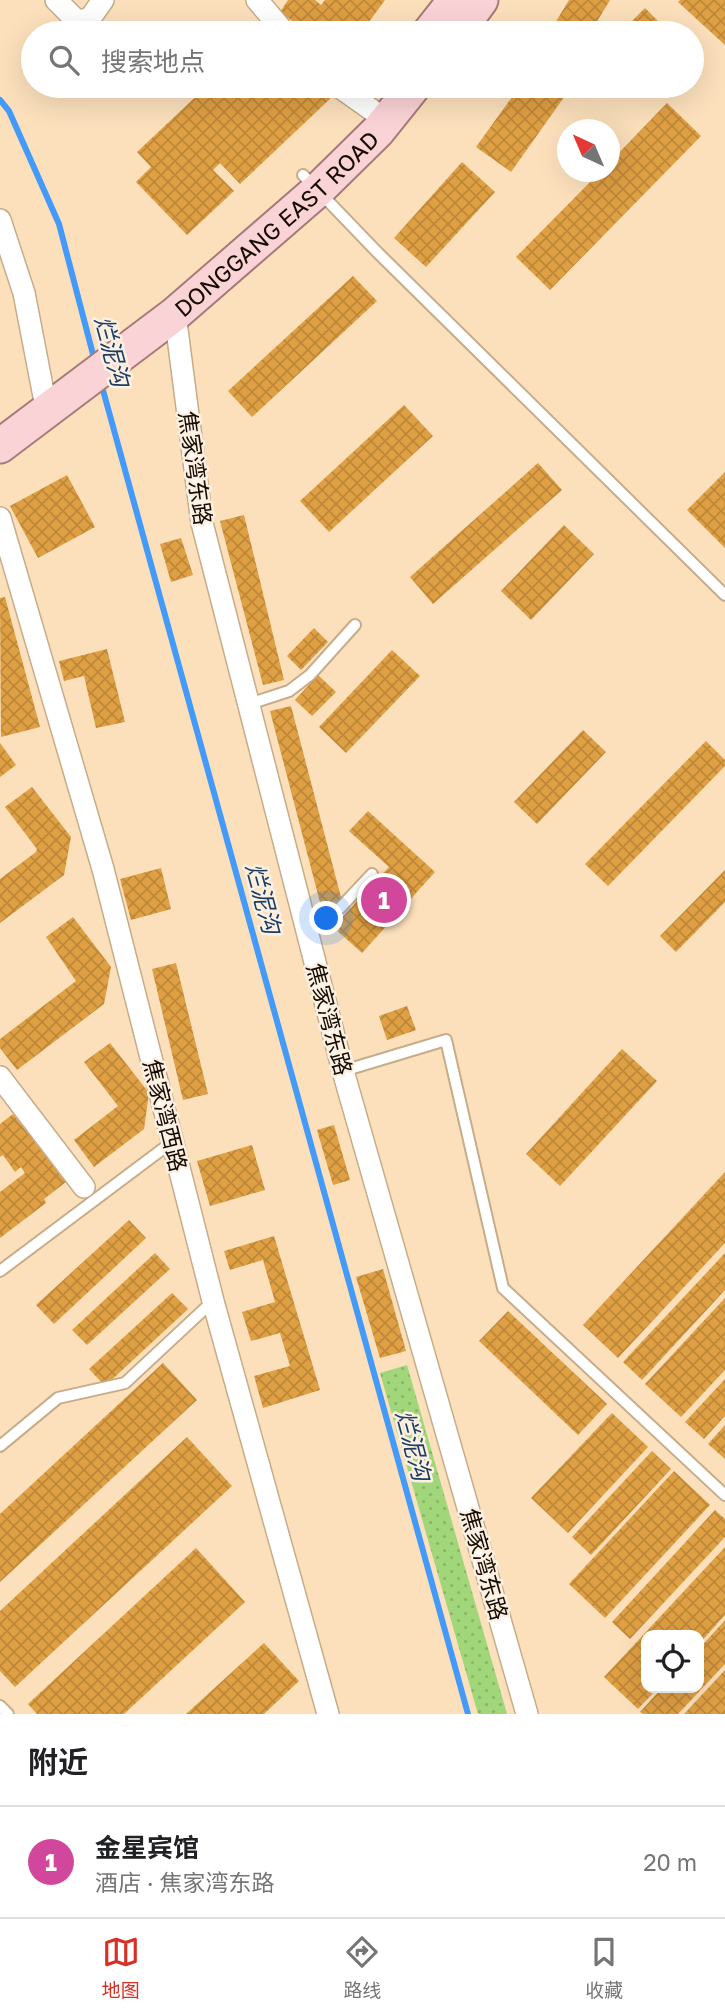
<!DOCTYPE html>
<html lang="zh">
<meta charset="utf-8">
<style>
body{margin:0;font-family:"Golos Text","Noto Sans SC",sans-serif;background:#f6f6f6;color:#202124}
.controls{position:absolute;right:21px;bottom:21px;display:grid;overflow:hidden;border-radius:14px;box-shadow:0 7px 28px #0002}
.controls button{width:63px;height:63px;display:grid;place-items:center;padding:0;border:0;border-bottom:2px solid #e0e0e0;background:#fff;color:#202124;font:35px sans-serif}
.compass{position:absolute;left:557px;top:119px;width:63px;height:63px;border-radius:50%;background:#fff;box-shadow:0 7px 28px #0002;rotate:316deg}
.you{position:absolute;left:327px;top:919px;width:24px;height:24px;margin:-18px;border:5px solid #fff;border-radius:50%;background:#1a73e8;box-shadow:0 0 0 10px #1a73e833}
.badge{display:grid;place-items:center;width:46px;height:46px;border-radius:50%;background:#d93025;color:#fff;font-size:23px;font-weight:700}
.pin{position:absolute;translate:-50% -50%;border:4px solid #fff;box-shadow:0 2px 7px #0006}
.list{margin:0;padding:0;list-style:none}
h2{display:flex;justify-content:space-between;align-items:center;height:91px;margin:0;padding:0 28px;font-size:30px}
h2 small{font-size:23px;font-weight:400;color:#757577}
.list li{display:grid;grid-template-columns:46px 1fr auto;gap:21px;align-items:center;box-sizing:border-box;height:112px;padding:0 28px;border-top:2px solid #e0e0e0}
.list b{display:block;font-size:26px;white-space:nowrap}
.list p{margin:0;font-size:23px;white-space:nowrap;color:#757577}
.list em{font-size:23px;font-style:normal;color:#757577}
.icon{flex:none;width:38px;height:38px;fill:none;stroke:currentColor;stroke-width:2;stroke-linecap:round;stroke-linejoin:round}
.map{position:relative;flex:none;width:725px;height:1714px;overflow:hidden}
.search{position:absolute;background:#fff;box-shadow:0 7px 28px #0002;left:21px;right:21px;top:21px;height:77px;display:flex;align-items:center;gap:18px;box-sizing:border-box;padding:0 24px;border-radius:38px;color:#757577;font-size:26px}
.sheet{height:203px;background:#fff}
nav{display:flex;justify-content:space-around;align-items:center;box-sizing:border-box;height:98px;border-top:2px solid #e0e0e0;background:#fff;font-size:19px;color:#757577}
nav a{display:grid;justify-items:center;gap:4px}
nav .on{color:#d93025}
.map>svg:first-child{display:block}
.garden{fill:url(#garden-dots)}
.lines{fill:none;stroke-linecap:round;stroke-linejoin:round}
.stream{stroke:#439af9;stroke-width:6}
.building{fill:url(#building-cross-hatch)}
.lane-casing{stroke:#c7ac89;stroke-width:14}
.street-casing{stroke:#c7ac89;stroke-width:24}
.primary-casing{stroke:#a77a7a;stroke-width:37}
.lane{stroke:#fff;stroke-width:10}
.street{stroke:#fff;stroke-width:21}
.primary{stroke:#fad3d6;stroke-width:33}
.labels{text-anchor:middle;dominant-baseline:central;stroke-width:5;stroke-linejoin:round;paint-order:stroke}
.street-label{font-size:23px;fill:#150c02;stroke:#fcf0e2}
.water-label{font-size:24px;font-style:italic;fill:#1c3e64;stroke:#fcf0e2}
</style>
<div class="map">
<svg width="725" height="1714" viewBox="0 0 725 1714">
<defs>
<pattern id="garden-dots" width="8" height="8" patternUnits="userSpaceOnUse" patternTransform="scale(1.75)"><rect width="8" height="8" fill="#a1d67a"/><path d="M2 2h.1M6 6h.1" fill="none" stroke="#8ab668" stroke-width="1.8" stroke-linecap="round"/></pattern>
<pattern id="building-cross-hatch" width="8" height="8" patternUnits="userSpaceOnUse" patternTransform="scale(1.75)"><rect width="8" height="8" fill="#df9f43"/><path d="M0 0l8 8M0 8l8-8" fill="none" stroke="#be8839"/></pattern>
</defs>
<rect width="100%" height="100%" fill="#fce0bc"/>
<!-- garden -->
<polygon class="garden" points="407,1365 507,1714 478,1714 380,1373"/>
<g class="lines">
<!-- stream -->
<g class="stream">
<polyline points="0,100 9,111 59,224 95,362"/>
<polyline points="101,383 468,1714"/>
</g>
</g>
<!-- building -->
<g class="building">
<polygon points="288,0 315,0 321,5 325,0 385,0 361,33 309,33 280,12"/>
<polygon points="569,0 610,0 590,33 549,33"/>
<polygon points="680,0 725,0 725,45 678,2"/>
<polygon points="645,8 670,33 620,33"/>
<polygon points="207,86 319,86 331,98 240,184 220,163 213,170 234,191 187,235 136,182 151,167 137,152"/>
<polygon points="520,86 557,86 567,93 511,172 476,147"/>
<polygon points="667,103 701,136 550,290 516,257 600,172 610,172 610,162"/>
<polygon points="462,162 495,192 426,267 394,238"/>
<polygon points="353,276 377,301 252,417 228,391"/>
<polygon points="404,405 433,436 329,532 300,501"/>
<polygon points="538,463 562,490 433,604 410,577"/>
<polygon points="725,472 725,548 687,510"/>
<polygon points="67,475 95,527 38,558 10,506"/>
<polygon points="244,515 284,680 263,685 220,521"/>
<polygon points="564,525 594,554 531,620 501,591"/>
<polygon points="181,538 193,575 171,582 160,544"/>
<polygon points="5,597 40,727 1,737 0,598"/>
<polygon points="314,628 328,642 301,670 287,656"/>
<polygon points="107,649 125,722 96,728 84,676 64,681 59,661"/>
<polygon points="392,650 420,676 346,753 319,727"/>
<polygon points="318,675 336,692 312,716 295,700"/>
<polygon points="291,706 342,901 321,906 270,711"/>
<polygon points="583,730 606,752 537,824 514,802"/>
<polygon points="706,741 725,760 725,766 608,886 585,864"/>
<polygon points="0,743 16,765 0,777"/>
<polygon points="32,787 71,837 64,875 0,923 0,879 36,852 37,849 5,807"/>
<polygon points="368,811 435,872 362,953 333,927 389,867 349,831"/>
<polygon points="161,868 171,909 131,920 120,879"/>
<polygon points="725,870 725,902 676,952 660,936"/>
<polygon points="73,917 111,967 104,1004 17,1070 0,1048 0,1039 76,981 46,937"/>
<polygon points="176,963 208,1094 183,1100 152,969"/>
<polygon points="407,1006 416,1030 387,1040 379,1016"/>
<polygon points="110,1043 149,1093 144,1129 94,1167 74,1140 118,1106 84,1062"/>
<polygon points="622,1049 657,1081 560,1186 526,1154"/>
<polygon points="13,1114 66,1182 44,1199 46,1203 0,1238 0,1192 25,1173 21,1167 15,1172 3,1155 0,1157 0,1124"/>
<polygon points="334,1125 350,1180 333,1185 317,1130"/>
<polygon points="252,1145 265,1190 210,1206 197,1161"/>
<polygon points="725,1172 725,1243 618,1358 583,1325"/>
<polygon points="129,1220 146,1238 54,1324 36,1305"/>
<polygon points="274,1236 320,1390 263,1408 254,1376 290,1366 280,1333 251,1341 242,1312 275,1302 263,1260 230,1270 224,1251"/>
<polygon points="155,1253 170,1269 87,1345 72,1330"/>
<polygon points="725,1253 725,1290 642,1380 623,1362"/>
<polygon points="383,1269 406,1351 380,1358 356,1277"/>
<polygon points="172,1293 188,1309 105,1386 89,1369"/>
<polygon points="725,1298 725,1370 681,1417 645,1384"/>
<polygon points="508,1311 607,1404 578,1435 479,1341"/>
<polygon points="163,1363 197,1400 0,1582 0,1514"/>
<polygon points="725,1379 725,1416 704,1439 685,1422"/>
<polygon points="612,1413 648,1447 568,1533 531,1498"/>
<polygon points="725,1425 725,1459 708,1444"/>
<polygon points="187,1437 232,1486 15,1687 0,1671 0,1611"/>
<polygon points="652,1451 671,1469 591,1555 572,1537"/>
<polygon points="674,1471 710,1505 605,1618 569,1584"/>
<polygon points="715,1510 725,1519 725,1537 630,1639 612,1622"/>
<polygon points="725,1547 725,1615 699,1644 699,1635 646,1635 646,1688 658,1688 638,1709 604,1677"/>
<polygon points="196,1548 245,1602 124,1714 37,1714 28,1704"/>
<polygon points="725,1620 725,1664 678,1714 643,1714 640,1712 662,1688 699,1688 699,1649"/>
<polygon points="264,1643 299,1681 264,1714 186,1714"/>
<polygon points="725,1670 725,1714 684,1714"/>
</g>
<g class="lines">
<!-- lane casing -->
<g class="lane-casing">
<g id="lane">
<polyline points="303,175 378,253 725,595"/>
<polyline points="249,704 289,691 310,675 355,625"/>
<polyline points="308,932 340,908 372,874"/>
<polyline points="343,1071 446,1040 503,1288 725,1495"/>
<polyline points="0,1271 172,1142"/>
<polyline points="0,1446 58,1398 125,1383 213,1301"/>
<polyline points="0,1706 8,1714"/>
</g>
</g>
<!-- street casing -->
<g class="street-casing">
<g id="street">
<polyline points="56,0 75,19 83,21 91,17 103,0"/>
<polyline points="257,0 285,33"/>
<polyline points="338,86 386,120"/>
<polyline points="0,220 24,293 47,412"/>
<polyline points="175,314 202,523 343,1071 527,1714"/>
<polyline points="0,518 103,869 213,1301 328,1714"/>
<polyline points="0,1077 84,1187"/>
</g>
</g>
<!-- primary casing -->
<g class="primary-casing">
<g id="primary">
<polyline points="429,33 455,0"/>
<polyline points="457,33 481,0"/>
<path id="s1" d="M0,446L175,314L318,190L378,131L414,86"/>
</g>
</g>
<!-- lane -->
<use href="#lane" class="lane"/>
<!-- street -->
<use href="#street" class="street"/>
<!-- primary -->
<use href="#primary" class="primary"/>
</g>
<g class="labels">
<!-- street labels -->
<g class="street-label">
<text stroke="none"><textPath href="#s1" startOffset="355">DONGGANG EAST ROAD</textPath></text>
<text transform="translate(196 468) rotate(82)">焦家湾东路</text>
<text transform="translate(330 1019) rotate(75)">焦家湾东路</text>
<text transform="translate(166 1115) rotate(76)">焦家湾西路</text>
<text transform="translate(485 1564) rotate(74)">焦家湾东路</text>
</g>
<!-- water labels -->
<g class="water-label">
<text transform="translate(113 351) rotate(75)">烂泥沟</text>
<text transform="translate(264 898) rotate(75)">烂泥沟</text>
<text transform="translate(414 1445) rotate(75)">烂泥沟</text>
</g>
</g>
</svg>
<div class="controls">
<button><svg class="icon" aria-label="locate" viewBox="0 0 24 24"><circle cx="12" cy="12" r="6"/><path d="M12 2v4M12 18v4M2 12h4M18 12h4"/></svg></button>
</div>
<svg class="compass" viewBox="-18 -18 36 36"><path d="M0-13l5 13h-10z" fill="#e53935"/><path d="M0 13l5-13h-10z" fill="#757577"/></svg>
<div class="you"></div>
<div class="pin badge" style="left:384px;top:900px;background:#d1479c">1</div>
<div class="search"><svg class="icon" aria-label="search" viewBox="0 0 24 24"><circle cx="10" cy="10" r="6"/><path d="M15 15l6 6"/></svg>搜索地点</div>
</div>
<section class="sheet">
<h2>附近<small></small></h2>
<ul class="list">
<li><span class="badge" style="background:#d1479c">1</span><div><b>金星宾馆</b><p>酒店 · 焦家湾东路</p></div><em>20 m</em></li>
</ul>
</section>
<nav>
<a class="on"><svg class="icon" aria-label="map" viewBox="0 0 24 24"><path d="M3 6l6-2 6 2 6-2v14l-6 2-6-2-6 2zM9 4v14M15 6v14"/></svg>地图</a>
<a><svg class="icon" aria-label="directions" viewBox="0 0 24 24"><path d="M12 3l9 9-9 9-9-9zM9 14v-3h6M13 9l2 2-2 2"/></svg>路线</a>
<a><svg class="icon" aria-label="saved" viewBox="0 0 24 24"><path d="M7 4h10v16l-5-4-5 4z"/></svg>收藏</a>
</nav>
